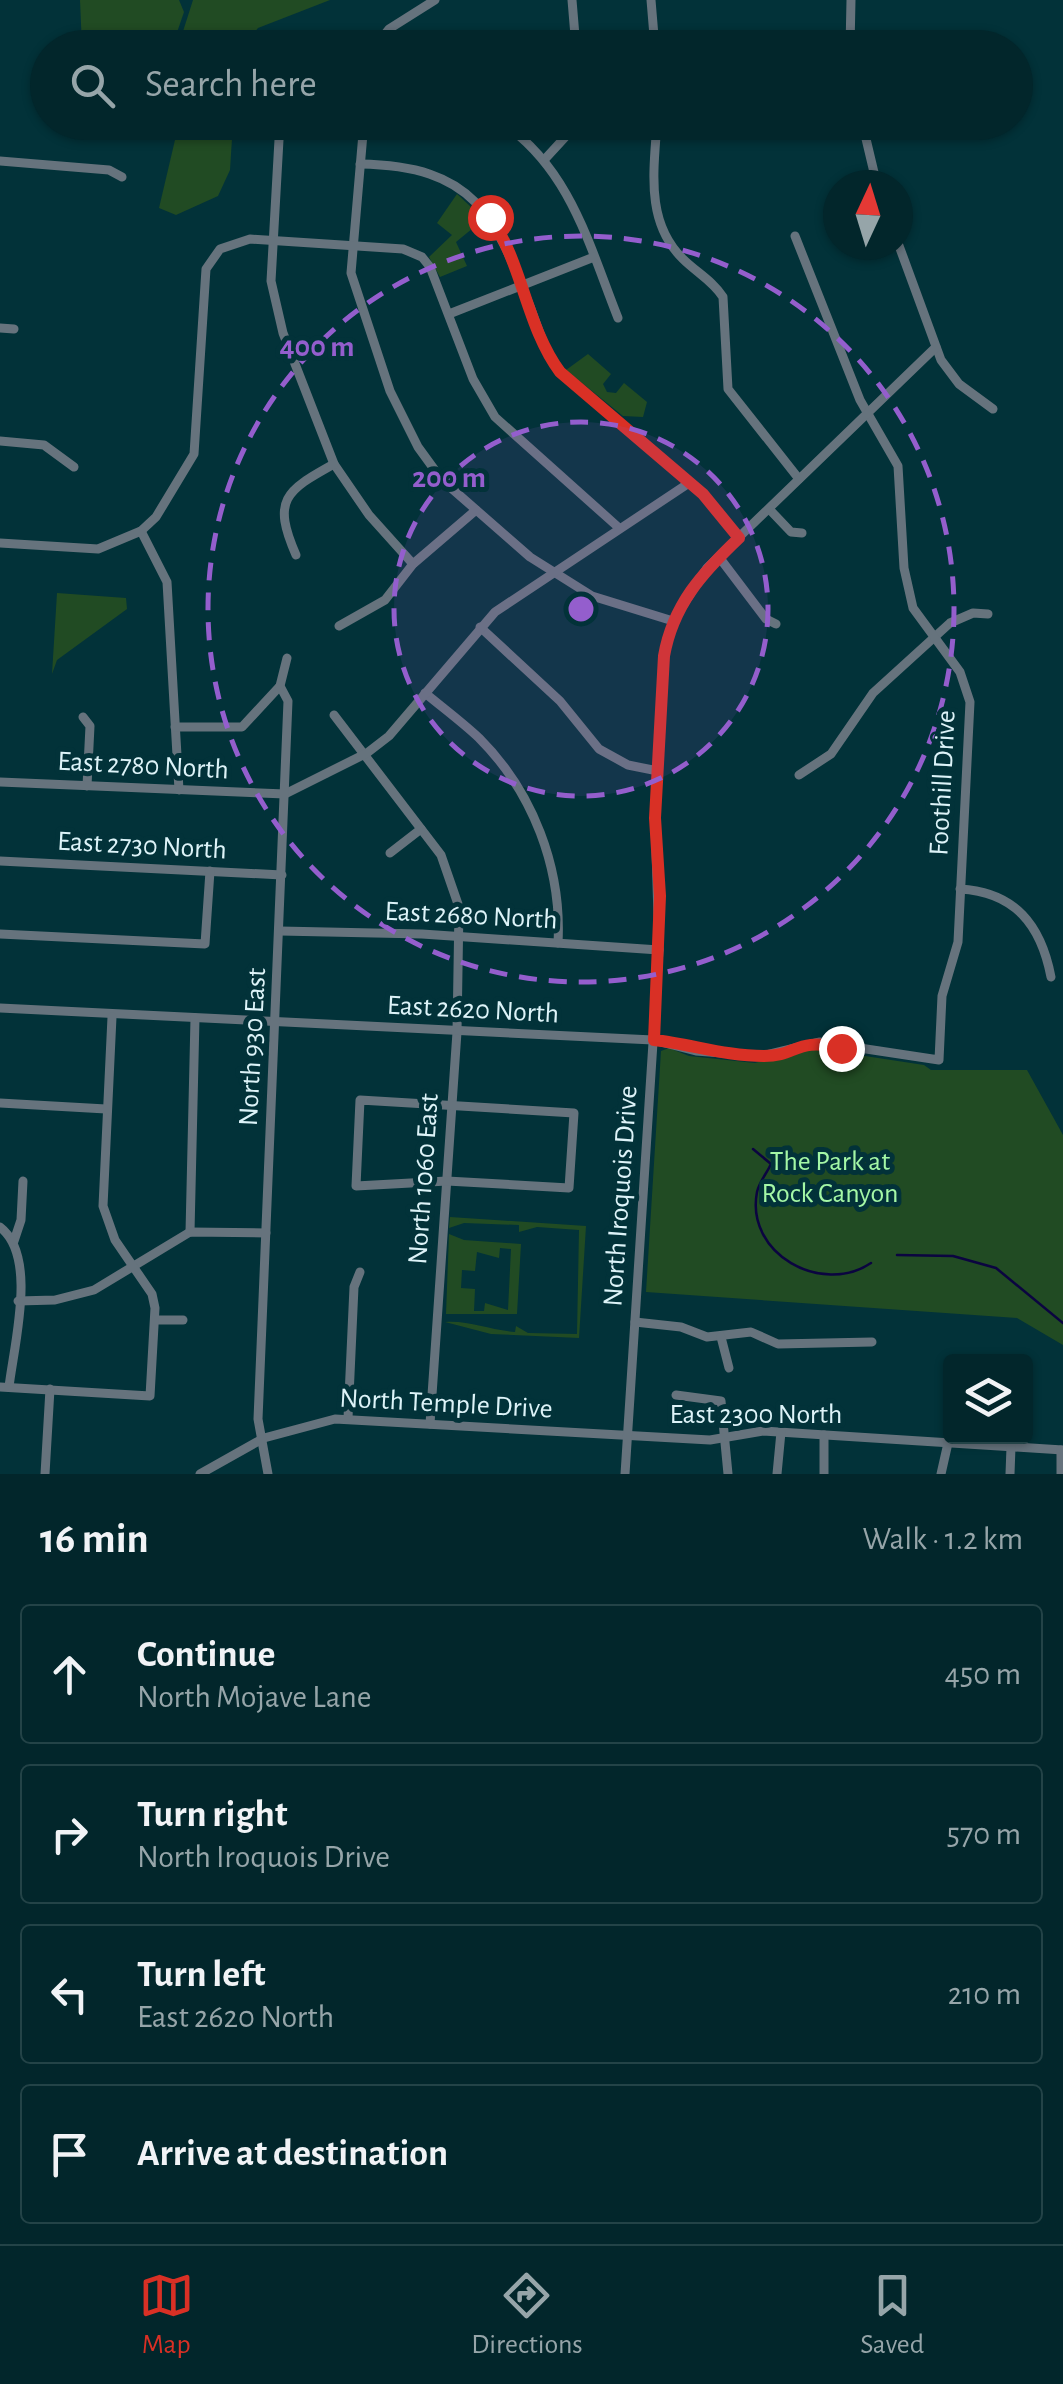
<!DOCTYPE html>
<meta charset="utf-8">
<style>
body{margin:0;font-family:"Alegreya Sans",sans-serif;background:#0c2e33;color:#f1f3f6}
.controls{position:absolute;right:30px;bottom:30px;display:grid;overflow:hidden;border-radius:10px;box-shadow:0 2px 8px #0004}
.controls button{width:90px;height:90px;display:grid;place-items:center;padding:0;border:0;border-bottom:2px solid #234347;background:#02262b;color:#f1f3f6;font:50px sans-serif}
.compass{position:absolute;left:823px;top:170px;width:90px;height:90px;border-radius:50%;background:#02262b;box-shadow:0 2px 8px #0004;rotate:4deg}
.stop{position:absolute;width:30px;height:30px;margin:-22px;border:8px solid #d93025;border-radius:50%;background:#fff}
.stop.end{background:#d93025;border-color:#fff;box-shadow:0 2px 10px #0008}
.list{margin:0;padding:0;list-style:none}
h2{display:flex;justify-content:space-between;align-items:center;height:130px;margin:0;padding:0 40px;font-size:42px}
h2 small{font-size:32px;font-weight:400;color:#96a5a9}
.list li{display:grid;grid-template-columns:65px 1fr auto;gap:30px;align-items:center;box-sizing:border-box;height:140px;margin:0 20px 20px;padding:0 20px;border:2px solid #234347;border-radius:10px}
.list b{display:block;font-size:38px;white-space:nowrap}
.list p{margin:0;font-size:32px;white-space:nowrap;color:#96a5a9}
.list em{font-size:32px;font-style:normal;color:#96a5a9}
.icon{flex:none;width:55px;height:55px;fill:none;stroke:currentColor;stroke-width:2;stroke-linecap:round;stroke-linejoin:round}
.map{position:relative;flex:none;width:1063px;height:1474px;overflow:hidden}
.search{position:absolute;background:#02262b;box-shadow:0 2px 8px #0004;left:30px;right:30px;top:30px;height:110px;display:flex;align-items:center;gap:25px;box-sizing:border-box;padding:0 35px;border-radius:55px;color:#96a5a9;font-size:38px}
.sheet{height:770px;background:#02262b}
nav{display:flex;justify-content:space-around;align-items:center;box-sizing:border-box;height:140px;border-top:2px solid #234347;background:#02262b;font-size:28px;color:#96a5a9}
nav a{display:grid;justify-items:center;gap:5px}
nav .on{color:#d93025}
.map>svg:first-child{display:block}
.green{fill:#214b23;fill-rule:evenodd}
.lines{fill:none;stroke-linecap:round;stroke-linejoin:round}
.stream{stroke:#0b0440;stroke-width:2.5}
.minor{stroke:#66737d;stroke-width:9}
.route{stroke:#d93025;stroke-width:12}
.ring{fill:none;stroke:#945ecd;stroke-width:5;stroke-dasharray:18 12}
.labels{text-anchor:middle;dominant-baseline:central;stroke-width:10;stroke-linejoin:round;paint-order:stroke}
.street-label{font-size:28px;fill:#ddf3f8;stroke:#023239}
.park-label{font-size:28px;fill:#a4f7a6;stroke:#023239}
.centre{fill:#945ecd;stroke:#023239;stroke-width:5}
.ring-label{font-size:30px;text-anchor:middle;font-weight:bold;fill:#945ecd;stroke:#023239;stroke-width:10;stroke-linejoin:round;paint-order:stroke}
</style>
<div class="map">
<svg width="1063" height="1474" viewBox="0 0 1063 1474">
<rect width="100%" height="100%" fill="#023239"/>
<!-- green -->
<g class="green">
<polygon points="80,0 179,0 184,12 172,47 82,47"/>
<polygon points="193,0 330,0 258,28 243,47 178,47"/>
<polygon points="179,123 233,123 230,170 218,196 176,215 159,208"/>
<polygon points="457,194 484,219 456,242 467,266 440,277 429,257 452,235 437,223"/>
<polygon points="588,354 611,374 603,384 607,392 616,393 624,383 647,402 643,417 623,416 566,370"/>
<polygon points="57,593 126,598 127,609 57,660 52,674"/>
<polygon points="806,1047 924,1065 931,1070 1027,1070 1063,1135 1063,1345 1017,1318 646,1292 661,1051 669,1048 689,1056 755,1063"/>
<path d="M450,1217L586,1226L579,1338L491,1334L445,1322C468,1320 490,1330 515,1332L516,1326L528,1333L577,1334L579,1230L537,1227L519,1232V1225L464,1223L449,1228Z"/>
<path d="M449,1234L464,1240L521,1244L517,1314H446ZM500,1248L511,1249L508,1310L485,1303L484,1311H474L475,1289L461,1288L462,1270L475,1271L477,1252L499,1258Z"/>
</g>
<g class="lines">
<!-- stream -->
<g class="stream">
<path d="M753,1149L771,1164C767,1173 759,1182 757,1192C745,1254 822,1296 871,1263"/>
<polyline points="897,1255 953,1256 996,1268 1063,1323"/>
</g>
<!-- minor -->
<g class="minor">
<polyline points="572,0 576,48"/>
<polyline points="651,0 655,48"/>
<polyline points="374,48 389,29 435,0"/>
<polyline points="850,48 851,0"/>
<polyline points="280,122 271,281 283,333 334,464 369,515 413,564"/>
<polyline points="364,122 351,273 390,391 418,447 442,480 530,557 592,596 673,621"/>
<path d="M501,122C570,168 589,245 618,318"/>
<polyline points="601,122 657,126"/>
<path d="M657,122C654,170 645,222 683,259C696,272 713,281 723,297L728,389L799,479"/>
<polyline points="862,122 877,185"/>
<polyline points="545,159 579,122"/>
<polyline points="0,161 109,170 122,177"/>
<path d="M360,164C475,166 494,214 531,309C539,331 546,353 560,372L703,494L739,538"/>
<polyline points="898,243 941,360 959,384 993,409"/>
<polyline points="449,314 594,257"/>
<polyline points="0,328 14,329"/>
<polyline points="0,441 44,445 74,467"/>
<polyline points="770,510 791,532 802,533"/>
<polyline points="141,531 167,582 179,790"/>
<polyline points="0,543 98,549 141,531 156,517 194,454 206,269 220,249 250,239 403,249 422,257 430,267 473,379 495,417 618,527"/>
<path d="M296,555C272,500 285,491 334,464"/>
<polyline points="719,557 766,619 776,624"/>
<polyline points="339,626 385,600 413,564 476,510"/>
<polyline points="480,627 560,701 599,749 628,765 658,771"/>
<path d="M425,693C443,708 462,722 479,738C533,792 562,868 558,943"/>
<polyline points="334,715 441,855 459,907 457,1032 430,1424"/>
<polyline points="83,717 90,726 87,786"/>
<polyline points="175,727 242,727 280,686"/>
<polyline points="799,775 831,754 873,693 950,623 973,613 988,614"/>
<polyline points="0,782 285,794 367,753 389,736 495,612 689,483"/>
<polyline points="390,853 421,829"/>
<polyline points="0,861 282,875"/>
<path d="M960,889C1015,892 1041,925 1051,977"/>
<polyline points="280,931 422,934 659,950"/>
<polyline points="0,934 205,944 210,871"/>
<polyline points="0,1008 653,1040 696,1051 761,1056 820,1042 939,1060 942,996 958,942 970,702 960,672 913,608 904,568 898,466 860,400 795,236"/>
<polygon points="360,1100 574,1113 569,1188 447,1181 356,1186"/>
<polyline points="0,1103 106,1109"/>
<path d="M0,1227C38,1256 14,1344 9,1387"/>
<polyline points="190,1232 195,1018"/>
<polyline points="14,1241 21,1220 23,1181"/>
<polyline points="18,1301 55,1300 94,1290 190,1232 266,1233"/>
<polyline points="155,1320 183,1320"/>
<polyline points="635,1322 681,1327 707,1337 751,1332 778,1344 872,1342"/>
<polyline points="721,1337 729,1368"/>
<polyline points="0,1387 150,1396 155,1308 152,1294 115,1240 103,1206 112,1017"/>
<polyline points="676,1395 721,1401 728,1474"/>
<polyline points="348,1418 354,1287 360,1272"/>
<polyline points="45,1474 50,1389"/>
<polyline points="200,1474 264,1438 335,1419 710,1440 763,1431 1063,1450"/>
<polyline points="268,1474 258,1419 288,701 280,686 287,658"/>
<polyline points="625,1474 659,950 655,818 664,656 673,621 707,568 936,347"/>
<polyline points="777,1474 781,1432"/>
<polyline points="824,1474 824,1435"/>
<polyline points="941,1474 948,1443"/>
<polyline points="1010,1474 1011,1447"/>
<polyline points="1061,1474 1061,1450"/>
</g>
</g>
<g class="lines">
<!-- route -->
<path class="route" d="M490,217C523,264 526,326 560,372L703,494L739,538C702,573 673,605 664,656L655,818L660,896L654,1040C691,1044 725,1056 764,1056C797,1056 796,1037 841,1048"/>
</g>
<!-- distance rings -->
<circle cx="581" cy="609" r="187" fill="#945ecd" fill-opacity=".12"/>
<g class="ring">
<circle cx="581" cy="609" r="187"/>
<circle cx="581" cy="609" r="373"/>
</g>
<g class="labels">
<!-- street labels -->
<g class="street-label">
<text transform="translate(143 766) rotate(3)">East 2780 North</text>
<text transform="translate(943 783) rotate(-87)">Foothill Drive</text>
<text transform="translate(142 846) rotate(3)">East 2730 North</text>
<text transform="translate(471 916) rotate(3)">East 2680 North</text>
<text transform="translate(473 1010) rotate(3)">East 2620 North</text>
<text transform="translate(253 1047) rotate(-87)">North 930 East</text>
<text transform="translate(424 1179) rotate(-86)">North 1060 East</text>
<text transform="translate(621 1196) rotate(-86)">North Iroquois Drive</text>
<text transform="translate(446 1404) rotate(3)">North Temple Drive</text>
<text x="756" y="1415">East 2300 North</text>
</g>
<!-- park labels -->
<g class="park-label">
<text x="830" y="1162">The Park at<tspan x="830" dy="32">Rock Canyon</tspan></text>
</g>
</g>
<circle cx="581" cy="609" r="15" class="centre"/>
<g class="ring-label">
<text x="317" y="356">400 m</text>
<text x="449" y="487">200 m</text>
</g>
</svg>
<div class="controls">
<button><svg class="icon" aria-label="layers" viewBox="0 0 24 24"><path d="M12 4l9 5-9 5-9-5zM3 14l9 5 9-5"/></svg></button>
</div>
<svg class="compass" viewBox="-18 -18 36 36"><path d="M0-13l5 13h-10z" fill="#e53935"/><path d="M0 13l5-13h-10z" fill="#96a5a9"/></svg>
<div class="stop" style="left:490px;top:217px"></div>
<div class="stop end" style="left:841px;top:1048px"></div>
<div class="search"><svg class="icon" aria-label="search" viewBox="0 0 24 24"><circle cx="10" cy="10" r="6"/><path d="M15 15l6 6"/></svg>Search here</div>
</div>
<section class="sheet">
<h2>16 min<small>Walk · 1.2 km</small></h2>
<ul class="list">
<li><svg class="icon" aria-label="ahead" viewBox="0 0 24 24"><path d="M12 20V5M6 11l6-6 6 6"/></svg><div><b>Continue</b><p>North Mojave Lane</p></div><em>450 m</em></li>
<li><svg class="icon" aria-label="right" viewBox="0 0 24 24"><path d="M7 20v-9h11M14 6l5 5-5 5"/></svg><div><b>Turn right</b><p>North Iroquois Drive</p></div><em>570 m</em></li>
<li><svg class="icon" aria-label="left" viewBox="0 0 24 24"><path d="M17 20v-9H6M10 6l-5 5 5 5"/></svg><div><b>Turn left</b><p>East 2620 North</p></div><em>210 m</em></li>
<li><svg class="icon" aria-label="arrive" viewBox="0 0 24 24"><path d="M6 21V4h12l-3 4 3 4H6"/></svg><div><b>Arrive at destination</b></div></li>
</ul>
</section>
<nav>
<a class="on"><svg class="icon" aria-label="map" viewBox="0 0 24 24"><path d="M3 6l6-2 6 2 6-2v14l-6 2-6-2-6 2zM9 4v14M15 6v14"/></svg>Map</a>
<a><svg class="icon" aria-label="directions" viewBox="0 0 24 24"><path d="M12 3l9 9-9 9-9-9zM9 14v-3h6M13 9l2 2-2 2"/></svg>Directions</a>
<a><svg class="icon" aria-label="saved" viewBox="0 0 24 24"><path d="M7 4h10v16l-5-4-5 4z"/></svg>Saved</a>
</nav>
